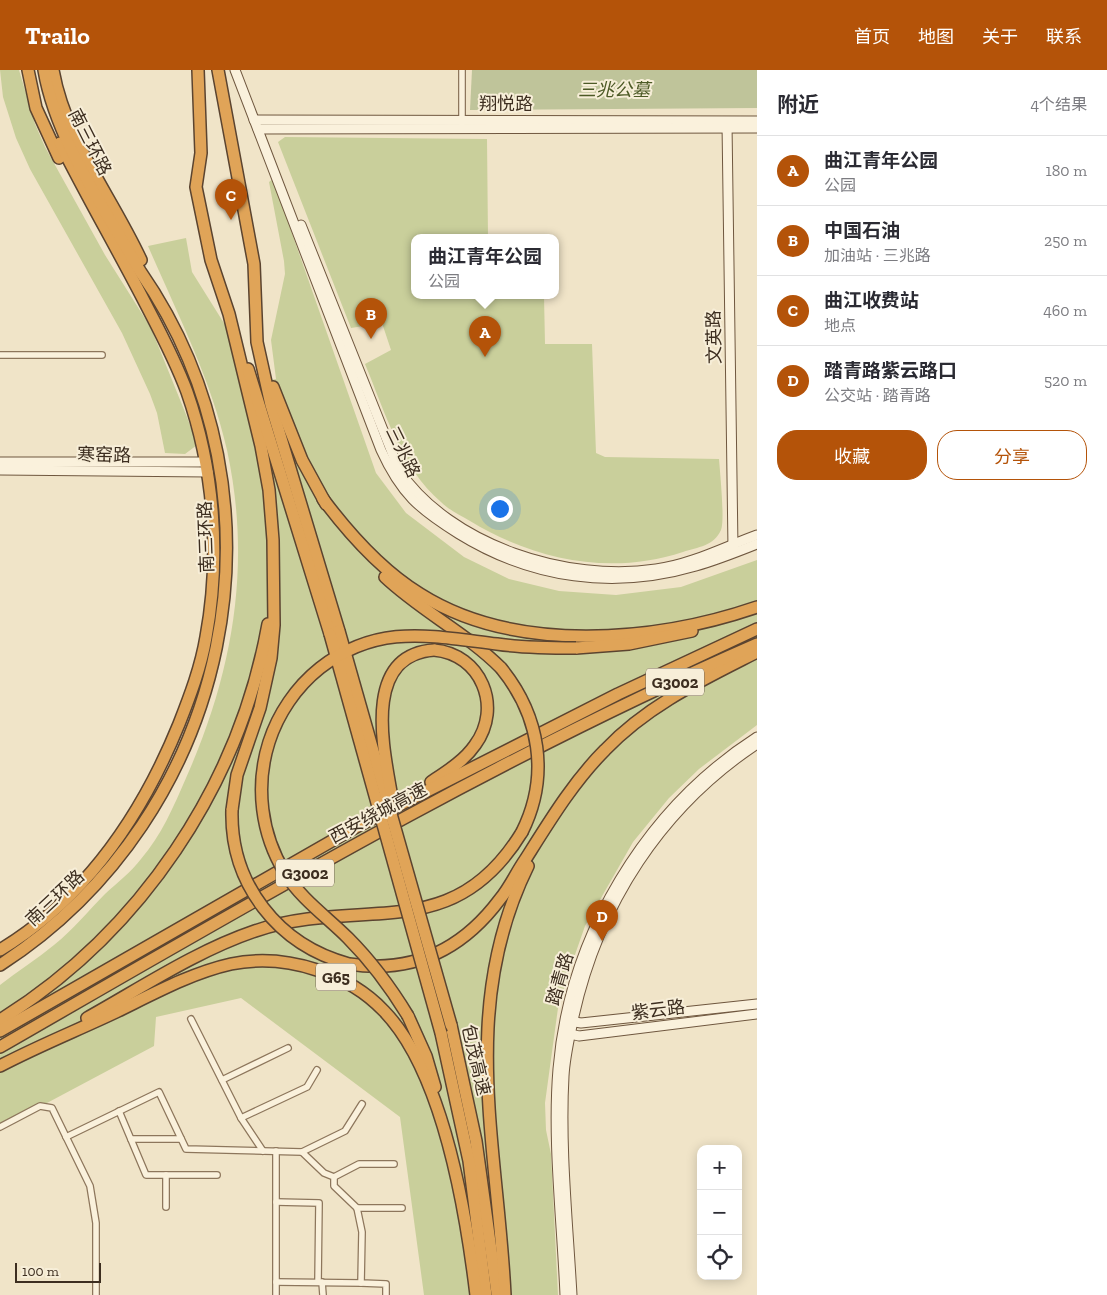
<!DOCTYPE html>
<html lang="zh">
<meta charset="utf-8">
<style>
body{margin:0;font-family:"Zilla Slab","Noto Sans SC",serif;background:#f2f2f3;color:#2b2b33}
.controls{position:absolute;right:15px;bottom:15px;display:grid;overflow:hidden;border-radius:10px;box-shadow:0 2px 12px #0003}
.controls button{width:45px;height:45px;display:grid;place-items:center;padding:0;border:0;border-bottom:1px solid #e1e1e2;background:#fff;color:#2b2b33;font:25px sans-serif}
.scale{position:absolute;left:15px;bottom:12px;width:86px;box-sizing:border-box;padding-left:5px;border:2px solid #3d2e20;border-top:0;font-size:14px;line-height:18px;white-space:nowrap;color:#3d2e20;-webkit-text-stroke:4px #f7eed8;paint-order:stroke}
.you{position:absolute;left:499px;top:438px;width:18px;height:18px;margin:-12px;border:4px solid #fff;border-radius:50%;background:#1a73e8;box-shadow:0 0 0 8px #1a73e833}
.badge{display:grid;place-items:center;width:32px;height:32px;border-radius:50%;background:#b45309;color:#fff;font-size:16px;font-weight:700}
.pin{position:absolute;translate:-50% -41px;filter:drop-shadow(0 1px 2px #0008)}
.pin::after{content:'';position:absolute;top:26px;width:18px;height:15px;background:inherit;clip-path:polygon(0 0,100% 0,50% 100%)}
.popup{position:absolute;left:411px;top:164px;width:148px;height:65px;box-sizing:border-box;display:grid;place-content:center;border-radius:10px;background:#fff;filter:drop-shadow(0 1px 4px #0005);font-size:16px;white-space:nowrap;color:#7c7c81}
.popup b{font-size:19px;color:#2b2b33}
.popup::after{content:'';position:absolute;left:50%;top:100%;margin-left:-10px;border:10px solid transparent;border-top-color:#fff}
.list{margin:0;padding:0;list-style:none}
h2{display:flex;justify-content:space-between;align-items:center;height:65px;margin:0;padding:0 20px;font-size:21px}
h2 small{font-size:16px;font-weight:400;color:#7c7c81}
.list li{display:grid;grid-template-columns:32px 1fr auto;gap:15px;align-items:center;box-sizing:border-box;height:70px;padding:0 20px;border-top:1px solid #e1e1e2}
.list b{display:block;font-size:19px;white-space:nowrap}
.list p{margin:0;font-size:16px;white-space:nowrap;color:#7c7c81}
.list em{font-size:16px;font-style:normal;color:#7c7c81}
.actions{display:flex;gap:10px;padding:15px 20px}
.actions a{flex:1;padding:11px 0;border:1px solid #b45309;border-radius:20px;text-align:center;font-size:18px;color:#b45309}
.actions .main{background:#b45309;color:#fff}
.icon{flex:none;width:28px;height:28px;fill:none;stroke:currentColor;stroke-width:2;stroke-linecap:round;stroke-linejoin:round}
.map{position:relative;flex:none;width:757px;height:1225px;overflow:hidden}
header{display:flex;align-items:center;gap:30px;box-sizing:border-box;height:70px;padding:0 25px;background:#b45309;color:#fff}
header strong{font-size:24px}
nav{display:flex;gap:28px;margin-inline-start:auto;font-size:18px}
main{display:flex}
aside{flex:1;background:#fff}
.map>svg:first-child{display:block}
.green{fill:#c9cf9b}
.cemetery{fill:#bfc49a}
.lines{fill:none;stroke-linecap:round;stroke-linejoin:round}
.street-casing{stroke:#8d765c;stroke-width:8}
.secondary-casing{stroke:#6f573f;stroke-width:11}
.highway-casing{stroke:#5b4430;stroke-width:14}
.street{stroke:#faf1dc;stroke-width:5.5}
.secondary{stroke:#faf1dc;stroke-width:9}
.highway{stroke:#e0a458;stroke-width:11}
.highway-bridge-casing{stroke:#5b4430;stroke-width:14;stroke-linecap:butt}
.highway-bridge{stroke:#e0a458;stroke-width:11}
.labels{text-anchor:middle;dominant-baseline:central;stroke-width:4;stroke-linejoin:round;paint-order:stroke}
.shield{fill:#f7eed8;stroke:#756857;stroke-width:1}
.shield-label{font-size:16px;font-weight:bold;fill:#3d2e20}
.park-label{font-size:18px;font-style:italic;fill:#4d5a26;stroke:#f7eed8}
.street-label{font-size:18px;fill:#3d2e20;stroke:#f7eed8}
</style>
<header>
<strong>Trailo</strong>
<nav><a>首页</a><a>地图</a><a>关于</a><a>联系</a></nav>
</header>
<main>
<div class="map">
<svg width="757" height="1225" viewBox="0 0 757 1225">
<rect width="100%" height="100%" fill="#f0e4c8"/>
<!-- green -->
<g class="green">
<polygon points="0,0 19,0 35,54 45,77 105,185 151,258 187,347 197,375 185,384 165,383 157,343 150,324 122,263 30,99 16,68 3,27"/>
<path d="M285,67L487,69L488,168H543H415V226H544L545,274H592L596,383L605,387L719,389C720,402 725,451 721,460C714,476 698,477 683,482C610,506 534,490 470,451C460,445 449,440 441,432C401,398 385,342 365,294L391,280L382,253L351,258L278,72Z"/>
<path d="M273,109L376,403L406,443L464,487L509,509L559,521L616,525L681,517L757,490V655L699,699L669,728L633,772L585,856L570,899L558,938L545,1033L546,1060L551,1084L558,1225H424L400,1047L241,928L156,947L154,976L0,1058V915C18,901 37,889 54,875C73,860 88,841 105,824C117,813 131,802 141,789C161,766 174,736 186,708C233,602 252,495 227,380C211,309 177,243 148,176L186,168L192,202L232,266L242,315L276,309L271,270L285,204L284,191L269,112Z"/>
</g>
<!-- cemetery -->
<polygon class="cemetery" points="472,0 757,0 757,38 470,40"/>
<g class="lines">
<!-- street casing -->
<g class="street-casing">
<g id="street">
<polyline points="462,0 462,53"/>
<polyline points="0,285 102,285"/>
<polyline points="191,949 241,1048 263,1081"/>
<polyline points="222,1010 288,978"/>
<polyline points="119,1041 146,1105 217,1105"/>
<polyline points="241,1048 307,1017 317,1000"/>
<polyline points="0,1057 40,1036 52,1038 90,1116 96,1153 96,1225"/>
<polyline points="66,1067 159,1022 186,1079 302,1082 324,1103 334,1107 334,1116 357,1138 362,1162 361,1213 386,1214 386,1225"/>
<polyline points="131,1069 181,1069"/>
<polyline points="276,1081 276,1225"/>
<polyline points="302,1082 345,1061 362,1034"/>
<polyline points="334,1107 359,1094 394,1094"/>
<polyline points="276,1132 319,1133 318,1212"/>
<polyline points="166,1137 166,1105"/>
<polyline points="357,1138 402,1138"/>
<polyline points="276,1212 361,1213"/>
<polyline points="322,1212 323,1225"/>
</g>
</g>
<!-- secondary casing -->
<g class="secondary-casing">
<g id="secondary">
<path d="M235,0L381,380C401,424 419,439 459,464C532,509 614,520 696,496C717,490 737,482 757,474"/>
<polyline points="254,50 757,51"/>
<polyline points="727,54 733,478"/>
<polyline points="258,59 757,58"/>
<path d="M301,155L399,400C451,476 567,512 656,499C692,494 724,477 757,465"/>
<polyline points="0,392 206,392"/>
<polyline points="0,400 208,402"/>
<polyline points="569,951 581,953 757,934"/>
<polyline points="566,963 579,966 757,944"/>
<path d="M565,1225C562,1152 552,1070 558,999C569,866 645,739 757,667"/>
<path d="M572,1225C568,1153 560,1077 564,1006C565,986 570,966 574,946C599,834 661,738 757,674"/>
</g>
</g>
<!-- highway casing -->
<g class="highway-casing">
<g id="highway">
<polyline points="28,0 36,38 59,88"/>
<path d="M53,0C65,69 112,127 141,190"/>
<polyline points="198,0 201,83 196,117 211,190 229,244 261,376 269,420 273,470 274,555 271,588 260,638 237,705 232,740"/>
<polyline points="218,0 254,194 257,272 271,335 339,561"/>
<polyline points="248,299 330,564"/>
<polyline points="273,317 302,390 326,434"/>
<path d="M323,429C350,465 381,500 420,524C515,584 655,572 757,537"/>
<path d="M385,507C421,541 466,563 501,598"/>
<polyline points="576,578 629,574 692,561"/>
<path d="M431,712C446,702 464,691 475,675C503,637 481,584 434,580"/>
<path d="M0,880C86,828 142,745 179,654C190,626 201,597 206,567C221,486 214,399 187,322C175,289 158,258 142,227C115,175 86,125 60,73"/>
<path d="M349,894C413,904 462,880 500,829C510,817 516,803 525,790C549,752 573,712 605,680C648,635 702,610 757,582"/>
<path d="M0,895C232,745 298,429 140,201C105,139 56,70 44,0"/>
<polyline points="408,946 426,986 435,1017"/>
<path d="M87,948C141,918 196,881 255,861C361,825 451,878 522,762"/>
<path d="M0,950C140,863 239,716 268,554"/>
<polyline points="451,955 476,1071 497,1223"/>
<polyline points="0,961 358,756 618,624 757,559"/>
<polyline points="441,963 469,1091 486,1225"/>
<path d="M0,977C247,835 495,688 757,574"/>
<path d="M0,996C38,976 78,960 116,942C153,924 191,903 231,894C260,888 290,891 317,900C342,908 366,922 384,941C443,1002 466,1142 476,1225"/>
<path d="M505,1225C498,1077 458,938 528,796"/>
</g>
</g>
<!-- street -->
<use href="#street" class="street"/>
<!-- secondary -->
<use href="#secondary" class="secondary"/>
<!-- highway -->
<use href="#highway" class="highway"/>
<!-- highway-bridge casing -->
<g class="highway-bridge-casing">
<g id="highway-bridge">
<polyline points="339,561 451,955"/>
<polyline points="330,564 441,963"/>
<path d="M501,598C540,646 550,706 522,762"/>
<path d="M391,722C383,676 363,585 434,580"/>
<path d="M232,740C230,814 278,875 349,894"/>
<path d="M408,946C391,918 372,892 348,868C327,847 301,829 285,803C261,764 255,716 269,672C278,644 296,617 320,598C378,553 430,566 497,574C524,578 550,578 576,578"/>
</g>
</g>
<!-- highway-bridge -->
<use href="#highway-bridge" class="highway-bridge"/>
</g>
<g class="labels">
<!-- shield labels -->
<g class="shield">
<rect x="646" y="598.5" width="58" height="27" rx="4"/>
<rect x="276" y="789.5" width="58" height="27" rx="4"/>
<rect x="316" y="893.5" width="40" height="27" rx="4"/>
</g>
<g class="shield-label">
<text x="675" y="612">G3002</text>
<text x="305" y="803">G3002</text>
<text x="336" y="907">G65</text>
</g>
<!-- park labels -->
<g class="park-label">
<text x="614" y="20">三兆公墓</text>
</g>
<!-- street labels -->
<g class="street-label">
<text x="506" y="34">翔悦路</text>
<text transform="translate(90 72) rotate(63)">南三环路</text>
<text transform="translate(714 267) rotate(-91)">文英路</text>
<text transform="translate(403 382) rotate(64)">三兆路</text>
<text transform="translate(104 385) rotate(1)">寒窑路</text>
<text transform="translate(206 467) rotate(-92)">南三环路</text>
<text transform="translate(378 743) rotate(-28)">西安绕城高速</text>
<text transform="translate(55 828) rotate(-43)">南三环路</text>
<text transform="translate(560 909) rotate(-74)">踏青路</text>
<text transform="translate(658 940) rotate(-7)">紫云路</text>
<text transform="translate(476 990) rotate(77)">包茂高速</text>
</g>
</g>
</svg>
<div class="controls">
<button>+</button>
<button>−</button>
<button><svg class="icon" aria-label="locate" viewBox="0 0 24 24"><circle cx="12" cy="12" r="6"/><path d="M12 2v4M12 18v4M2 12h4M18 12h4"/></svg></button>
</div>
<div class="scale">100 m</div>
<div class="you"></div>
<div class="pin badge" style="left:485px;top:287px">A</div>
<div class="popup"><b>曲江青年公园</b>公园</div>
<div class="pin badge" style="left:371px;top:269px">B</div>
<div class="pin badge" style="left:231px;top:150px">C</div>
<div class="pin badge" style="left:602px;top:871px">D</div>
</div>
<aside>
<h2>附近<small>4个结果</small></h2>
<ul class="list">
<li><span class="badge">A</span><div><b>曲江青年公园</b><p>公园</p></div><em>180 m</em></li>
<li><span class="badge">B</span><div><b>中国石油</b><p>加油站 · 三兆路</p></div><em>250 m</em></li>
<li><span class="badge">C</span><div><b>曲江收费站</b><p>地点</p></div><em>460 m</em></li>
<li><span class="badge">D</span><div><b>踏青路紫云路口</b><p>公交站 · 踏青路</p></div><em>520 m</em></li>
</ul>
<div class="actions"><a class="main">收藏</a><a>分享</a></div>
</aside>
</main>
